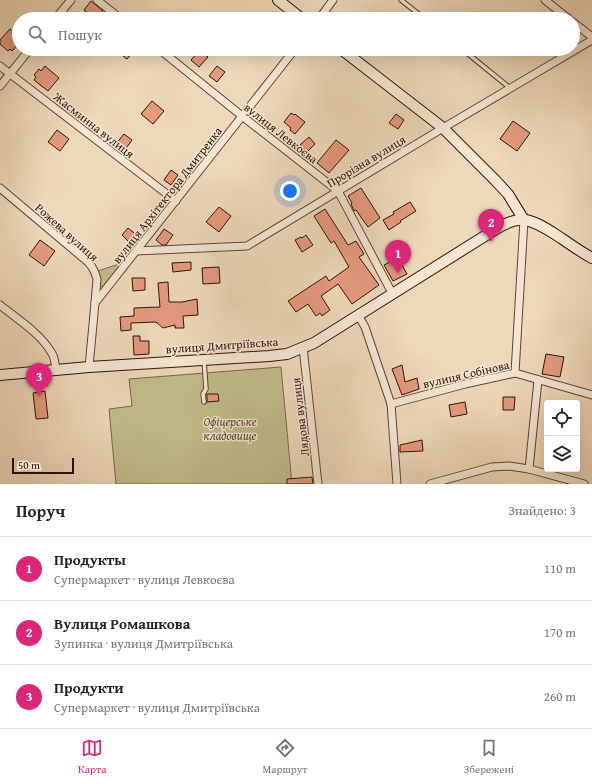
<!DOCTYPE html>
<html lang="uk">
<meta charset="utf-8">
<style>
body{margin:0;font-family:"Gentium Book Plus",serif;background:#f6f6f6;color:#222}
.controls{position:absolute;right:12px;bottom:12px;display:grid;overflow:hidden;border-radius:4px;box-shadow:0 4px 16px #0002}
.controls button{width:36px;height:36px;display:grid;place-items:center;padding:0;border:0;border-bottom:1px solid #e0e0e0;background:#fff;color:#222;font:20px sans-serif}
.scale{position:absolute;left:12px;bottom:10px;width:62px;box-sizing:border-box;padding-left:4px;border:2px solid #2f1308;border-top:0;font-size:11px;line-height:14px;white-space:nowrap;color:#2f1308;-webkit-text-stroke:3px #f4e6d2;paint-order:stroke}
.you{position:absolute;left:290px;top:191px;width:14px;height:14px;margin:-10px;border:3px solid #fff;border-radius:50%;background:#1a73e8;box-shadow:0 0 0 6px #1a73e833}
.badge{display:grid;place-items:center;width:26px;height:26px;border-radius:50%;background:#db2777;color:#fff;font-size:13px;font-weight:700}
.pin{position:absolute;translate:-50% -33px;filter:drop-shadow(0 1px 2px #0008)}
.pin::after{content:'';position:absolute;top:21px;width:14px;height:12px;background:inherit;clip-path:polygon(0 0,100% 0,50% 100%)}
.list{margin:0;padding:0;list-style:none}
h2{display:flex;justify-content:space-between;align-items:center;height:52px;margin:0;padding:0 16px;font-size:17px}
h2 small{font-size:13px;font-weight:400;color:#767676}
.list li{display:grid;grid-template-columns:26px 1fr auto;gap:12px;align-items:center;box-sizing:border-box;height:64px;padding:0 16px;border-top:1px solid #e0e0e0}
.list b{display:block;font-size:15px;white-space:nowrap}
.list p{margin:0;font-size:13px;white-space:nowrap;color:#767676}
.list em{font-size:13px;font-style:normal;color:#767676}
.icon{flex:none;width:22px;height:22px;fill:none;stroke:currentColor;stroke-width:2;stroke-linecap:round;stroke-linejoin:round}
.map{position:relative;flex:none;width:592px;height:484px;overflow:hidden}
.search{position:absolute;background:#fff;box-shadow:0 4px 16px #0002;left:12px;right:12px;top:12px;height:44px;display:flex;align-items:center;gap:10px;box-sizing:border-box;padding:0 14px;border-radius:22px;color:#767676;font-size:15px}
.sheet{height:244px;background:#fff}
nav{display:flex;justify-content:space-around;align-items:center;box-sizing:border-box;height:56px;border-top:1px solid #e0e0e0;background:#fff;font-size:11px;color:#767676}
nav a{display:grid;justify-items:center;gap:2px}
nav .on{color:#db2777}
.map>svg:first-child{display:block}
.green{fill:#c0bc8a;stroke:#786849}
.building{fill:#e69a7e;stroke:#2f1308}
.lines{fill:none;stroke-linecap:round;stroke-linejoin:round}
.lane-casing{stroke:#5f4434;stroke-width:5.5}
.street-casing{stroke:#5f4434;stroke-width:9}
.secondary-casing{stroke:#2f1308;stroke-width:12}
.lane{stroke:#f4e6d2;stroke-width:3.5}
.street{stroke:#f4e6d2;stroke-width:7}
.secondary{stroke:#f4e6d2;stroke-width:10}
.labels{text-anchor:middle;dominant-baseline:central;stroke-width:3;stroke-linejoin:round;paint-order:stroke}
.street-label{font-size:12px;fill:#2f1308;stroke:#f4e6d2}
.park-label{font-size:12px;font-style:italic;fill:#5a462f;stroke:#f4e6d2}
</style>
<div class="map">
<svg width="592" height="484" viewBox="0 0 592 484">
<rect width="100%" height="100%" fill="#eed8ba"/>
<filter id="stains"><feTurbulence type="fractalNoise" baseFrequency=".005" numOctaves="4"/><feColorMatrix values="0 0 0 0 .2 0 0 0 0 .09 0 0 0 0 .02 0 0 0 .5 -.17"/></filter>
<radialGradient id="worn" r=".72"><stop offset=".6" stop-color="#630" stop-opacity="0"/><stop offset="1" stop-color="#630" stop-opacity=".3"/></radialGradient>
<!-- green -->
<g class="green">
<polygon points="122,263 106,288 99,285 98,271"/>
<polygon points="281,367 292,484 116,484 109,409 132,406 129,379"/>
</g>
<!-- building -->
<g class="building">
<polygon points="91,1 103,11 97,19 84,10"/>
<polygon points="10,29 19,36 19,43 12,51 10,49 8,51 0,44 0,40"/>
<polygon points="114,49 136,49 127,59"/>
<polygon points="200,50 208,57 199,67 191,60"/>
<polygon points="45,66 59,78 48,91 34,80 36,77 34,75 39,69 41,71"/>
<polygon points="217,66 225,72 217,82 209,76"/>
<polygon points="152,101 164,111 153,124 141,114"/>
<polygon points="291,113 294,115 295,114 305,122 295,134 290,130 291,128 284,122"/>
<polygon points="396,114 404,120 398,129 389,123"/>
<polygon points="513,121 530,133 517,151 500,139"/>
<polygon points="57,130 69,139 60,151 48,142"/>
<polygon points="124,134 132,140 124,151 116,144"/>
<polygon points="309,137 315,144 307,152 300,145"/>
<polygon points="336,140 349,150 329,173 317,163"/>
<polygon points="171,170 178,175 171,185 164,180"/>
<polygon points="361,188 380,218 368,227 356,210 354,211 351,204 352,203 348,196"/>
<polygon points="410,202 416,211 400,221 401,222 389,230 383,220 394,214 393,212"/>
<polygon points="219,207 231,216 219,232 206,222"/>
<polygon points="325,209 348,245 356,241 364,254 359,257 379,285 352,304 338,284 321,296 330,310 322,316 320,313 316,316 308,304 296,312 288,301 326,276 329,281 349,267 334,241 331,243 314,216"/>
<polygon points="128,228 138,236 131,244 122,235"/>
<polygon points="164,229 173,235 166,245 162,245 156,240"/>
<polygon points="306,235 313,245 302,252 295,240 301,237 302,238"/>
<polygon points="40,240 55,251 44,266 29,255"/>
<polygon points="398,258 407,274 393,281 384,265"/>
<polygon points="191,262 191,270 173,272 172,263"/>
<polygon points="219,267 220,283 203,284 202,268"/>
<polygon points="132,278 145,278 145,290 133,291"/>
<polygon points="168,282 169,302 182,302 197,299 198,315 183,316 184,328 175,328 175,325 163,328 156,322 131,323 131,330 121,331 120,317 134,316 134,308 160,307 158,283"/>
<polygon points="133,336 140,336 140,341 149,341 149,354 134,355"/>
<polygon points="546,354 564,357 560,377 542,374"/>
<polygon points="402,365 405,382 417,378 419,389 402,395 392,369"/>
<polygon points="45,391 48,418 36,419 33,393"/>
<polygon points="207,394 218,394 219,401 207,402"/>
<polygon points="503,397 515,397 514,410 503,410"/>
<polygon points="465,402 467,414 451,417 449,405"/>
<polygon points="422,440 423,451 400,452 400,445"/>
<polygon points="312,477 313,484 287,484 287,479"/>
</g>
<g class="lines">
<!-- lane casing -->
<g class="lane-casing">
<g id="lane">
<polyline points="401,0 425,19"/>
<polyline points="462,49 510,88"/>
<polyline points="204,402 203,394 206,389 204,360"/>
</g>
</g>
<!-- street casing -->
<g class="street-casing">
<g id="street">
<polyline points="97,0 121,19"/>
<polyline points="545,0 569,19"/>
<polyline points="55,19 71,0"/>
<polyline points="319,19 333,0"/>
<polyline points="573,22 592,37"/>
<polyline points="159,49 242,116 338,191 392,293"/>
<polyline points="0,66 176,201"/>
<polyline points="0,86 30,49"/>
<polyline points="0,188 88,262 92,267 95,273 97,279 95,303 89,367"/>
<polyline points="136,251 247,246 443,128 592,40"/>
<polyline points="95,303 295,49"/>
<path d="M0,305C16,318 41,334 51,352C55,357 55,364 56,370"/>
<polyline points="358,315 365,327 391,404 397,484"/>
<polyline points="303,347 318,484"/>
<polyline points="515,373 524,220"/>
<polyline points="391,404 465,384 515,373 592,395"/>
<polyline points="529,469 538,380"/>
<polyline points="430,484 492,467 509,466 529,469 584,484"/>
</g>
</g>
<!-- secondary casing -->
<g class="secondary-casing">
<g id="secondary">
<polyline points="278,0 302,19"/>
<polyline points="341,49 443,128 495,180 508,194 524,220"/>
<path d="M0,375L89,367L269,356L287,354L314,343L496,229C504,224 515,219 525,220C538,222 550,231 561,238C571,245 581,252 592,258"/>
</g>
</g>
<!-- lane -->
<use href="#lane" class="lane"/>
<!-- street -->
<use href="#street" class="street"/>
<!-- secondary -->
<use href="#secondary" class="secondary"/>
</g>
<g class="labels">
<!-- street labels -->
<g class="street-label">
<text transform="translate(94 125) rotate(38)">Жасминна вулиця</text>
<text transform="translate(281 133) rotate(38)">вулиця Левкоєва</text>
<text transform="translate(366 161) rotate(-31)">Прорізна вулиця</text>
<text transform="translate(167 195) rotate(-52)">вулиця Архітектора Дмитренка</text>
<text transform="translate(67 232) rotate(42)">Рожева вулиця</text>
<text transform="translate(222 345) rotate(-4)">вулиця Дмитріївська</text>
<text transform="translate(466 374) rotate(-13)">вулиця Собінова</text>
<text transform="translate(300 417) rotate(-97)">Лядова вулиця</text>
</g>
<!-- park labels -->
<g class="park-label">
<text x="230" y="421">Офіцерське<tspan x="230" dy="14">кладовище</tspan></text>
</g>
</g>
<rect width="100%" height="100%" filter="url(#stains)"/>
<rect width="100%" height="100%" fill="url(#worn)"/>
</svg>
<div class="controls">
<button><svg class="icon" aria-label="locate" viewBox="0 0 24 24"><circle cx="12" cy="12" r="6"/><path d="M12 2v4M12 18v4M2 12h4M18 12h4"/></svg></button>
<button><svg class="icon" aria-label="layers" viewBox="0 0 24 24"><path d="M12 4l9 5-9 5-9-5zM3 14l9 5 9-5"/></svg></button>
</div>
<div class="scale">50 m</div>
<div class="you"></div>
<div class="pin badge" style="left:398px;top:273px">1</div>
<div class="pin badge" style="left:491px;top:242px">2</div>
<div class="pin badge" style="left:39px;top:396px">3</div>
<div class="search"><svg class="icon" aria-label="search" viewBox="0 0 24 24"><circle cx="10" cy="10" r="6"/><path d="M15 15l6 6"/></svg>Пошук</div>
</div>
<section class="sheet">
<h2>Поруч<small>Знайдено: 3</small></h2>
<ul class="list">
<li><span class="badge">1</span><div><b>Продукты</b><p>Супермаркет · вулиця Левкоєва</p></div><em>110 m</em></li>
<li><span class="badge">2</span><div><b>Вулиця Ромашкова</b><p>Зупинка · вулиця Дмитріївська</p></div><em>170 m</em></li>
<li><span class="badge">3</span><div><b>Продукти</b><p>Супермаркет · вулиця Дмитріївська</p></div><em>260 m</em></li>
</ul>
</section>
<nav>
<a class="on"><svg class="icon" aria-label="map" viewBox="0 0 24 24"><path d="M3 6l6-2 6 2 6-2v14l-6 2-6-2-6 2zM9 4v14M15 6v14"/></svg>Карта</a>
<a><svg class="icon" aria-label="directions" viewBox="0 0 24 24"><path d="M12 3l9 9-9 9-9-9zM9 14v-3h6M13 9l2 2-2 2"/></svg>Маршрут</a>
<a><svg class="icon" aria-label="saved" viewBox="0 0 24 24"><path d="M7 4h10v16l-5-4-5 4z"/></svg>Збережені</a>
</nav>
